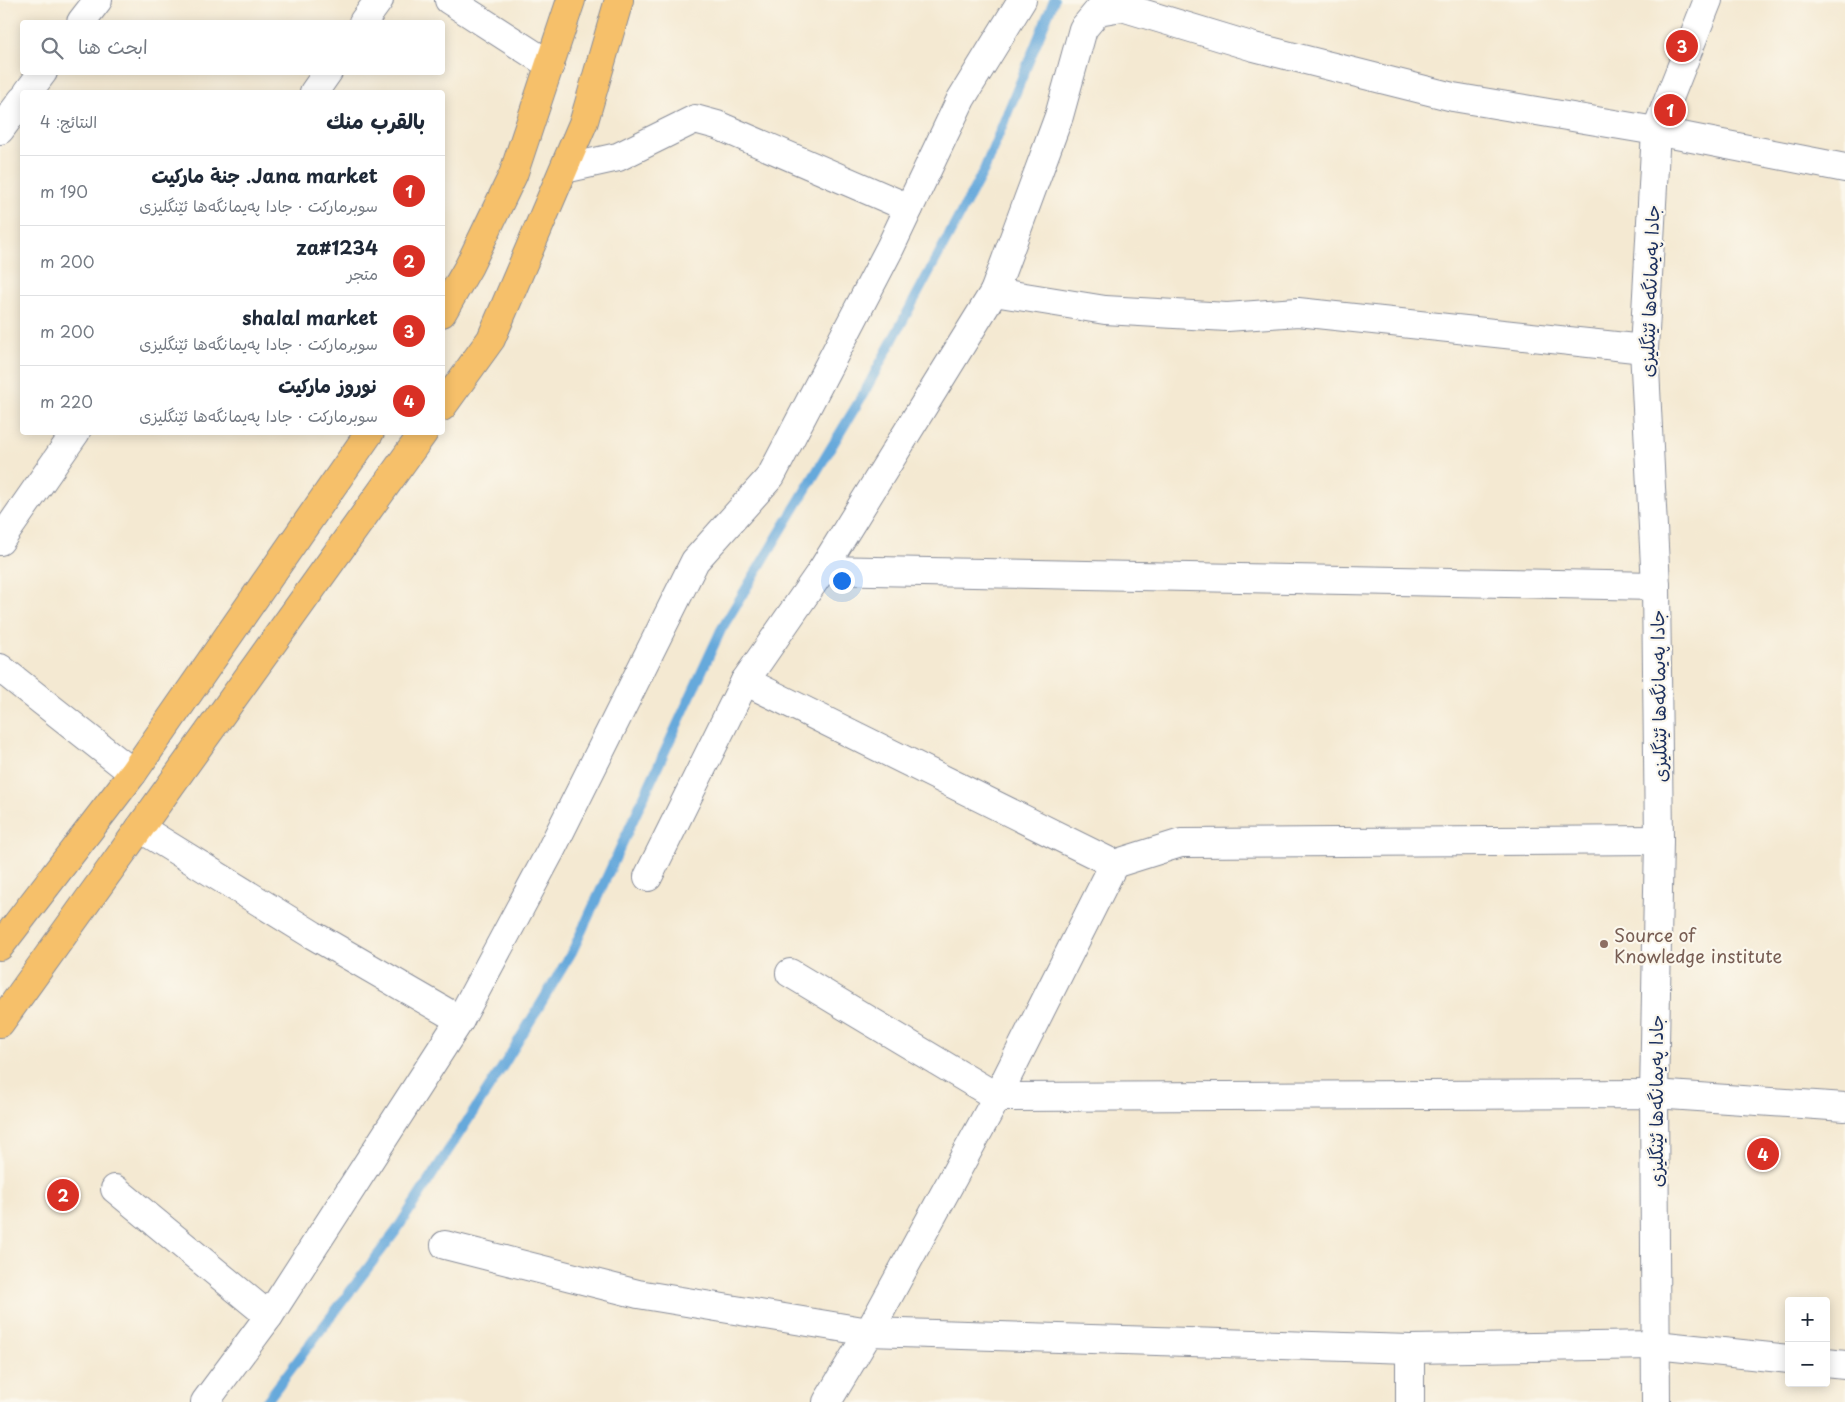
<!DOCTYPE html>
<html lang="ar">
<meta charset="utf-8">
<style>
body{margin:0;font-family:"Playpen Sans","Playpen Sans Arabic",sans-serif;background:#f6f6f7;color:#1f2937;direction:rtl}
.controls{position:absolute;right:15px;bottom:15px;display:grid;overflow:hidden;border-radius:5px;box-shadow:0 2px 12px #0003}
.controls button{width:45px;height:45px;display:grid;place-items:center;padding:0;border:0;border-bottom:1px solid #e0e1e3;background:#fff;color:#1f2937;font:25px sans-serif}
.you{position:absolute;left:841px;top:580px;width:18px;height:18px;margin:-12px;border:4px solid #fff;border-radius:50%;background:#1a73e8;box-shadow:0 0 0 8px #1a73e833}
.badge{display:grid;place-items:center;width:32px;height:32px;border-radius:50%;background:#d93025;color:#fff;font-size:16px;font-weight:700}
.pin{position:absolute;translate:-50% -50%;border:2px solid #fff;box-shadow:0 1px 5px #0006}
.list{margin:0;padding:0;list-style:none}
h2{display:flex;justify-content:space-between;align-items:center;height:65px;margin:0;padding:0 20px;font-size:21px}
h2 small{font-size:16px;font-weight:400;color:#747a83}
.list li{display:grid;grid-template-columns:32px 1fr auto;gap:15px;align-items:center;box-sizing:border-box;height:70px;padding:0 20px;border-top:1px solid #e0e1e3}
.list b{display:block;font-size:19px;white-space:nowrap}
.list p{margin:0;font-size:16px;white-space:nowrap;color:#747a83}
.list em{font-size:16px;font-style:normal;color:#747a83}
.icon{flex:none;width:28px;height:28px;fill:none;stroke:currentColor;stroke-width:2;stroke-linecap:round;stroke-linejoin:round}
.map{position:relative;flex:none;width:1845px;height:1402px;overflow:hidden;direction:ltr}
.search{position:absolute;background:#fff;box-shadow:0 2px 12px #0003;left:20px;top:20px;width:425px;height:55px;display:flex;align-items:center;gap:12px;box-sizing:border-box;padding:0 18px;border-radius:5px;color:#747a83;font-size:19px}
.panel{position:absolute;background:#fff;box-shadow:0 2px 12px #0003;left:20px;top:90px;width:425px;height:345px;border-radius:5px;direction:rtl}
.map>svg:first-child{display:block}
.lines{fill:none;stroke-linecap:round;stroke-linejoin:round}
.stream{stroke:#66a9db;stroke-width:10}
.minor-casing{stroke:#888c98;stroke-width:30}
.major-casing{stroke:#888c98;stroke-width:30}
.minor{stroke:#fff;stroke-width:28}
.major{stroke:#f6c06b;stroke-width:28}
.education-dot{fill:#8d6e63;stroke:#fbf7ec;stroke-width:2}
.labels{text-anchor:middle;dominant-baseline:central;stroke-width:4.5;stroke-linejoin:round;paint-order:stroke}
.street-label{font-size:18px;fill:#1b2f5e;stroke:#fbf7ec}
.education-label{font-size:18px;fill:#785e54;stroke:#fbf7ec;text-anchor:start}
</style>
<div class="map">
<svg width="1845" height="1402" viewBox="0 0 1845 1402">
<rect width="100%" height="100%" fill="#fbf7ec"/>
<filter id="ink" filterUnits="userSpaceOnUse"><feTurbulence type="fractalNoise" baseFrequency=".02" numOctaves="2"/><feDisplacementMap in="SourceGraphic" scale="10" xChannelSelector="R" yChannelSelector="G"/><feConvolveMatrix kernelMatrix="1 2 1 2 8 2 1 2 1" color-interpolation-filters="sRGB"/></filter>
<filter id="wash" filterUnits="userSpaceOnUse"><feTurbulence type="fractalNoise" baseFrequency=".0096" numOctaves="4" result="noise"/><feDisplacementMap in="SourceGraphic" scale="20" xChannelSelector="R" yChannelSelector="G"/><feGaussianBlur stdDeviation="1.12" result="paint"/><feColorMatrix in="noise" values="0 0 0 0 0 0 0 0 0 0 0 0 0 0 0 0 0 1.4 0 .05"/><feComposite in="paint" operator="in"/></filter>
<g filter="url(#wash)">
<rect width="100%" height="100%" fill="#f4e9d2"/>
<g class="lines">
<!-- stream -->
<polyline class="stream" points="266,1402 396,1231 505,1063 572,952 721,630 864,393 984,170 1054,0"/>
</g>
</g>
<g filter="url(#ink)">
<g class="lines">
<!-- minor casing -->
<g class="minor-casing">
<g id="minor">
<polyline points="449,0 550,65"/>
<polyline points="81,22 98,0"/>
<polyline points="363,22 379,0"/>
<polyline points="28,92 43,72"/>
<polyline points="314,92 328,72"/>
<polyline points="0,130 22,100"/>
<polyline points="564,169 618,157 695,119 717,125 909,208"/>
<polyline points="994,292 1105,310 1227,317 1298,312 1644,349"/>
<polyline points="0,541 76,432"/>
<polyline points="822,570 1656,586"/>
<polyline points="0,668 133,773"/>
<polyline points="745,681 1114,864 1181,843 1659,840"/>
<polyline points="140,828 313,935 460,1020"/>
<polyline points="648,877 745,681 822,570 994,292 1059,116 1083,29 1098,11 1122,7 1254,47 1453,97 1656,131 1845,168"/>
<polyline points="790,973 997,1097 1654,1094 1845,1107"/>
<polyline points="115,1189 269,1316"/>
<polyline points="445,1245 638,1294 869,1332 1410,1349 1656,1345 1789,1359"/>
<polyline points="1826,1363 1845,1365"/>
<polyline points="205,1402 269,1316 460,1020 550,852 695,561 771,476 890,248 961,99 1022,0"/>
<polyline points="827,1402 869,1332 997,1097 1114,864"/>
<polyline points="1410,1402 1410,1349"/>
<polyline points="1656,1402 1654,1094 1659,840 1656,586 1644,349 1656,131 1708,0"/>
</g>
</g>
<!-- major casing -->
<g class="major-casing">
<g id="major">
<polyline points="442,313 469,266 513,175 571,0"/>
<polyline points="442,407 491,339 584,121 619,0"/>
<polyline points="0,946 133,773 370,432"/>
<polyline points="0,1023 424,432"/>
</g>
</g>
<!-- minor -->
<use href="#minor" class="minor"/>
<!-- major -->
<use href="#major" class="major"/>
</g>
</g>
<!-- markers -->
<circle class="education-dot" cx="1604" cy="944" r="5"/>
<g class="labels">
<!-- street labels -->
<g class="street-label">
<text transform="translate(1649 291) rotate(-88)">جادا په‌يمانگه‌ها ئێنگليزى</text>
<text transform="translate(1658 696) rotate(-91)">جادا په‌يمانگه‌ها ئێنگليزى</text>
<text transform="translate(1655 1101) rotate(-90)">جادا په‌يمانگه‌ها ئێنگليزى</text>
</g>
<!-- education labels -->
<g class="education-label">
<text x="1614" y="934">Source of<tspan x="1614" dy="21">Knowledge institute</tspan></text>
</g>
</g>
</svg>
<div class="controls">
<button>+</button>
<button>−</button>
</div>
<div class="you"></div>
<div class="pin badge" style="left:1670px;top:110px">1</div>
<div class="pin badge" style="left:63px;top:1195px">2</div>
<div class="pin badge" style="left:1682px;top:46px">3</div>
<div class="pin badge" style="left:1763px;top:1154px">4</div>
<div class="search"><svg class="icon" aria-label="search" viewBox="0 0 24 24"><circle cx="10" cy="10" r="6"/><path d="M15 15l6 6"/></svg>ابحث هنا</div>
<section class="panel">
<h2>بالقرب منك<small>النتائج: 4</small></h2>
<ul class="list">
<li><span class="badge">1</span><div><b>Jana market. جنة ماركيت</b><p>سوبرماركت · جادا په‌يمانگه‌ها ئێنگليزى</p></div><em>190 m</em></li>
<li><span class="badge">2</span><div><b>za#1234</b><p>متجر</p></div><em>200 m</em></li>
<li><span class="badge">3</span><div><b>shalal market</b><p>سوبرماركت · جادا په‌يمانگه‌ها ئێنگليزى</p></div><em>200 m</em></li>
<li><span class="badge">4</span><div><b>نوروز ماركيت</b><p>سوبرماركت · جادا په‌يمانگه‌ها ئێنگليزى</p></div><em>220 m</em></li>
</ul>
</section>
</div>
